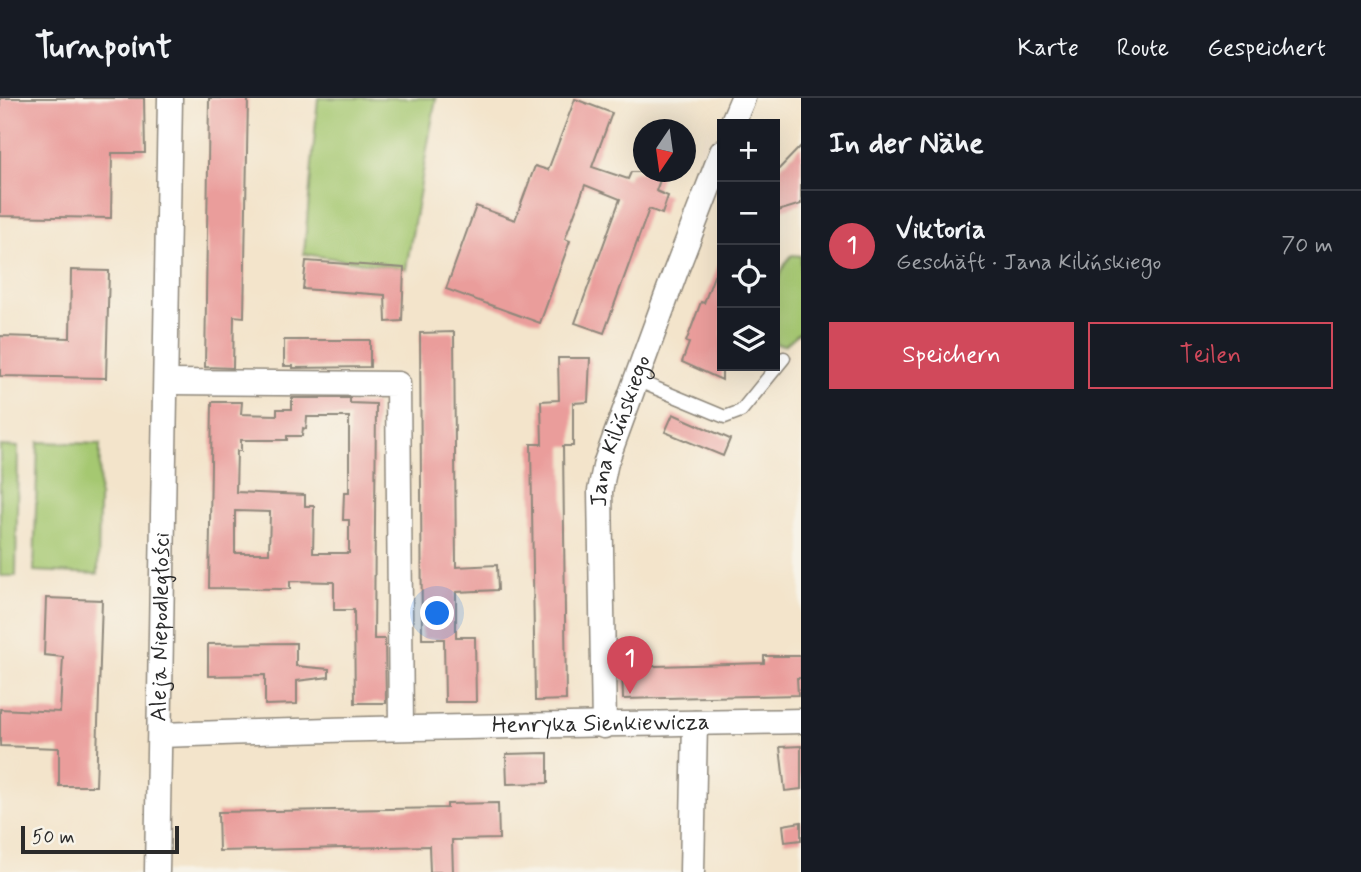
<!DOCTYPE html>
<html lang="de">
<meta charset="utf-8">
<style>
body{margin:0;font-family:Mynerve,sans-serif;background:#242831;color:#f1f3f6}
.controls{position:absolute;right:21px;top:21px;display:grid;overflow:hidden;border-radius:0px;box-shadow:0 7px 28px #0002}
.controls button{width:63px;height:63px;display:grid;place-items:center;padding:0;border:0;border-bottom:2px solid #363941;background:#171b24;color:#f1f3f6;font:35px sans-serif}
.compass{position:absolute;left:633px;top:21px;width:63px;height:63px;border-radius:50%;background:#171b24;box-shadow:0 7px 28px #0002;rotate:193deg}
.scale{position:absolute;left:21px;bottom:18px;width:158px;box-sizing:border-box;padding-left:7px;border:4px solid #2b2b2b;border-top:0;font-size:19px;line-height:24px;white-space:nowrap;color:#2b2b2b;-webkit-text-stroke:5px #f7f3e8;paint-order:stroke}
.you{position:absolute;left:438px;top:516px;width:24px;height:24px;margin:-18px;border:5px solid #fff;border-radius:50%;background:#1a73e8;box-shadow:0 0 0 10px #1a73e833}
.badge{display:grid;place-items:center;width:46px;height:46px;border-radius:50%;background:#d1495b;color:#fff;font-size:23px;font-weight:700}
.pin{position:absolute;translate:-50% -58px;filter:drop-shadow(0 2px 4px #0008)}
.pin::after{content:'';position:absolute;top:37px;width:24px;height:21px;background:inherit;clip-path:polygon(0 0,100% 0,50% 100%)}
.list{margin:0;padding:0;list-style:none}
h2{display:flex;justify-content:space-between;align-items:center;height:91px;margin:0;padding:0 28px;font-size:30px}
h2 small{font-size:23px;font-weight:400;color:#9ea1a6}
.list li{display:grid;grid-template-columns:46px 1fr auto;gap:21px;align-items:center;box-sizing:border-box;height:112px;padding:0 28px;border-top:2px solid #363941}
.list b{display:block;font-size:26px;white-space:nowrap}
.list p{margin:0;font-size:23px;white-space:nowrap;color:#9ea1a6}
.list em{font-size:23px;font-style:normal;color:#9ea1a6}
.actions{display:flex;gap:14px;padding:21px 28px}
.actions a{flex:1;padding:16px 0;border:2px solid #d1495b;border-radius:0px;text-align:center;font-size:24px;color:#d1495b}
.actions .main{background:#d1495b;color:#fff}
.icon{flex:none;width:38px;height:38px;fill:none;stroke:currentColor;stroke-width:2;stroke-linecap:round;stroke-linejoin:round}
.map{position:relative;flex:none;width:801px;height:774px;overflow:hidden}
header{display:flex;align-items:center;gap:42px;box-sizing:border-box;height:98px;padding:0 35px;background:#171b24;border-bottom:2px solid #363941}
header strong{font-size:33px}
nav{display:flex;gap:38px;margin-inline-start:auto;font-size:24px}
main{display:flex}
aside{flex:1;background:#171b24}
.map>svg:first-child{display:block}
.green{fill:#a5c871;stroke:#687a4e;stroke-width:2}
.building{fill:#ea9d9b;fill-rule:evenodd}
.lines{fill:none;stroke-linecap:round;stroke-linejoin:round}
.lane-casing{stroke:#8f887b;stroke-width:15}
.street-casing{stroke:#8f887b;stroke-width:27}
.lane{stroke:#fff;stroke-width:12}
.street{stroke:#fff;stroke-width:24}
.labels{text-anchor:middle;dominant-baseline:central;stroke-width:5;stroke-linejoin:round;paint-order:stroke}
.street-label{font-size:23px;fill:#2b2b2b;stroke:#f7f3e8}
</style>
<header>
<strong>Turnpoint</strong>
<nav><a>Karte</a><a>Route</a><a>Gespeichert</a></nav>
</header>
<main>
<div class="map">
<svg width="801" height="774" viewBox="0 0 801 774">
<rect width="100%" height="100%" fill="#f7f3e8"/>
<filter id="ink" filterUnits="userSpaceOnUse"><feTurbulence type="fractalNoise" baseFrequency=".0143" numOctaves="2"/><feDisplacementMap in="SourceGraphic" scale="14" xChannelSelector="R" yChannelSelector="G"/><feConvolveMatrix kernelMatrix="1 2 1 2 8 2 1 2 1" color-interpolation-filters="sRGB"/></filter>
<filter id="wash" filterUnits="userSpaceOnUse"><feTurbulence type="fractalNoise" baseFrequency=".00686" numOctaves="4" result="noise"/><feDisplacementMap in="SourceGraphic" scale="28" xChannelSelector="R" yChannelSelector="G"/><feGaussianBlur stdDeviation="1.57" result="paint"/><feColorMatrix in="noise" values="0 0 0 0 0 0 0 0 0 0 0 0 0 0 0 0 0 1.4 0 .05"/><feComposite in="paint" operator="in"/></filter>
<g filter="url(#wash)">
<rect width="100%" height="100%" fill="#f3e4cb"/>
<!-- green -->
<g class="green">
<polygon points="318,0 436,0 406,171 304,156"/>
<path d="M792,157L801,158V233L785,247L776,246C770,221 773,177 792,157Z"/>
<polygon points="38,344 100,346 98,476 34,473"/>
<polygon points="0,348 18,349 16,478 0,478"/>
</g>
<g id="blocks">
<!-- building -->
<g class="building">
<polygon points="0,0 144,0 145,55 112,55 111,120 0,118"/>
<polygon points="209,0 248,0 244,219 234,218 233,270 205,269"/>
<polygon points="575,1 612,15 592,69 628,81 631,74 663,74 656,93 668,98 662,116 649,111 604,235 575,225 620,101 585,87 565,141 570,143 540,225 446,191 476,108 515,122 535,68 548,72"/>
<polygon points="801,48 801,106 775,114 775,75"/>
<polygon points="720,162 722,163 722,282 682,264 689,245 686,244 701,204 704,205"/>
<polygon points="306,163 404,170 402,223 386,224 385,197 303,191"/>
<polygon points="71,172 109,173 106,280 0,278 0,238 70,240"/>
<polygon points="454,234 456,469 497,467 498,492 456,494 456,539 475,539 476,604 445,604 444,541 422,541 420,235"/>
<polygon points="284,242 370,242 370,269 293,270 293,268 284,268"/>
<polygon points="558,260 590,260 588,304 573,305 573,348 563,348 566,602 535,603 531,346 542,346 541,303 559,302"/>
<path d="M292,300H350V305L376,306L374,541H385L386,605H355L354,512H334V484L290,483V491H281L209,490L212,304H242L241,316L277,317V311H292ZM307,319H349V394H344L343,422H349V455H313L314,408H305V397L236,394L237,353H241V342H287V338H302L303,330L306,331ZM235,413L270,414L269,455H235Z"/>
<polygon points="673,316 730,341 723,358 665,334"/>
<polygon points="46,500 102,502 96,688 59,688 59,650 0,648 0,611 60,614 63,559 44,557"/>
<polygon points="296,545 296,568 329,571 329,579 297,583 297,606 265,607 265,577 208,578 208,546"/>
<polygon points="764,558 801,558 801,580 797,580 798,597 623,601 622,569 764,565"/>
<polygon points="801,648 801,691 785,693 780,649"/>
<polygon points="548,655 548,685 507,686 506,656"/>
<polygon points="498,705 499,741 452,742 453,774 430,774 429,748 219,753 218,714 447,710 447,706"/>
<polygon points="801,724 801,742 785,744 783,727"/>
</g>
</g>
</g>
<g filter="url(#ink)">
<use href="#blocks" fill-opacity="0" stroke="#8f887b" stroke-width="2"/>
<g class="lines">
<!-- lane casing -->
<g class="lane-casing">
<polyline id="lane" points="636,282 725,319 741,313 784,260"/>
</g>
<!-- street casing -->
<g class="street-casing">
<g id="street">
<polyline points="732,26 743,0"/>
<polyline points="166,284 398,286 401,629"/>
<path id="s1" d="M604,628L600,393L606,364L675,175L722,54"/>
<path id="s2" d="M160,637C374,629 587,627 801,623"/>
<path id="s3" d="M157,774L170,0"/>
<polyline points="692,774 695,625"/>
</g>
</g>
<!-- lane -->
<use href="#lane" class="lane"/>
<!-- street -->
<use href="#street" class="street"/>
</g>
</g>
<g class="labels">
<!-- street labels -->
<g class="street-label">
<text stroke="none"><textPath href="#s1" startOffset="298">Jana Kilińskiego</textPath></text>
<text stroke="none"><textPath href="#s3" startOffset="245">Aleja Niepodległości</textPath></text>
<text stroke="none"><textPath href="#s2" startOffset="441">Henryka Sienkiewicza</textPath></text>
</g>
</g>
</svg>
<div class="controls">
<button>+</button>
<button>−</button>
<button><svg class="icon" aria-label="locate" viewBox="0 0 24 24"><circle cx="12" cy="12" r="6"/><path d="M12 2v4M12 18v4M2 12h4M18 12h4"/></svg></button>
<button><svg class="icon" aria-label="layers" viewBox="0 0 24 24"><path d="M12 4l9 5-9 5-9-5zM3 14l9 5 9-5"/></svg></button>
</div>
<svg class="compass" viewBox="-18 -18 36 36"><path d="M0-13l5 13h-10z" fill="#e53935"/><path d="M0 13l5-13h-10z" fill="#9ea1a6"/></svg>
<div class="scale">50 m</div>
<div class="you"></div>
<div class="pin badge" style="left:630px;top:596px">1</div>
</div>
<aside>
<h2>In der Nähe<small></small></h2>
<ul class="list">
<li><span class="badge">1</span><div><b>Viktoria</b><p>Geschäft · Jana Kilińskiego</p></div><em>70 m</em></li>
</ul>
<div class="actions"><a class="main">Speichern</a><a>Teilen</a></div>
</aside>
</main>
